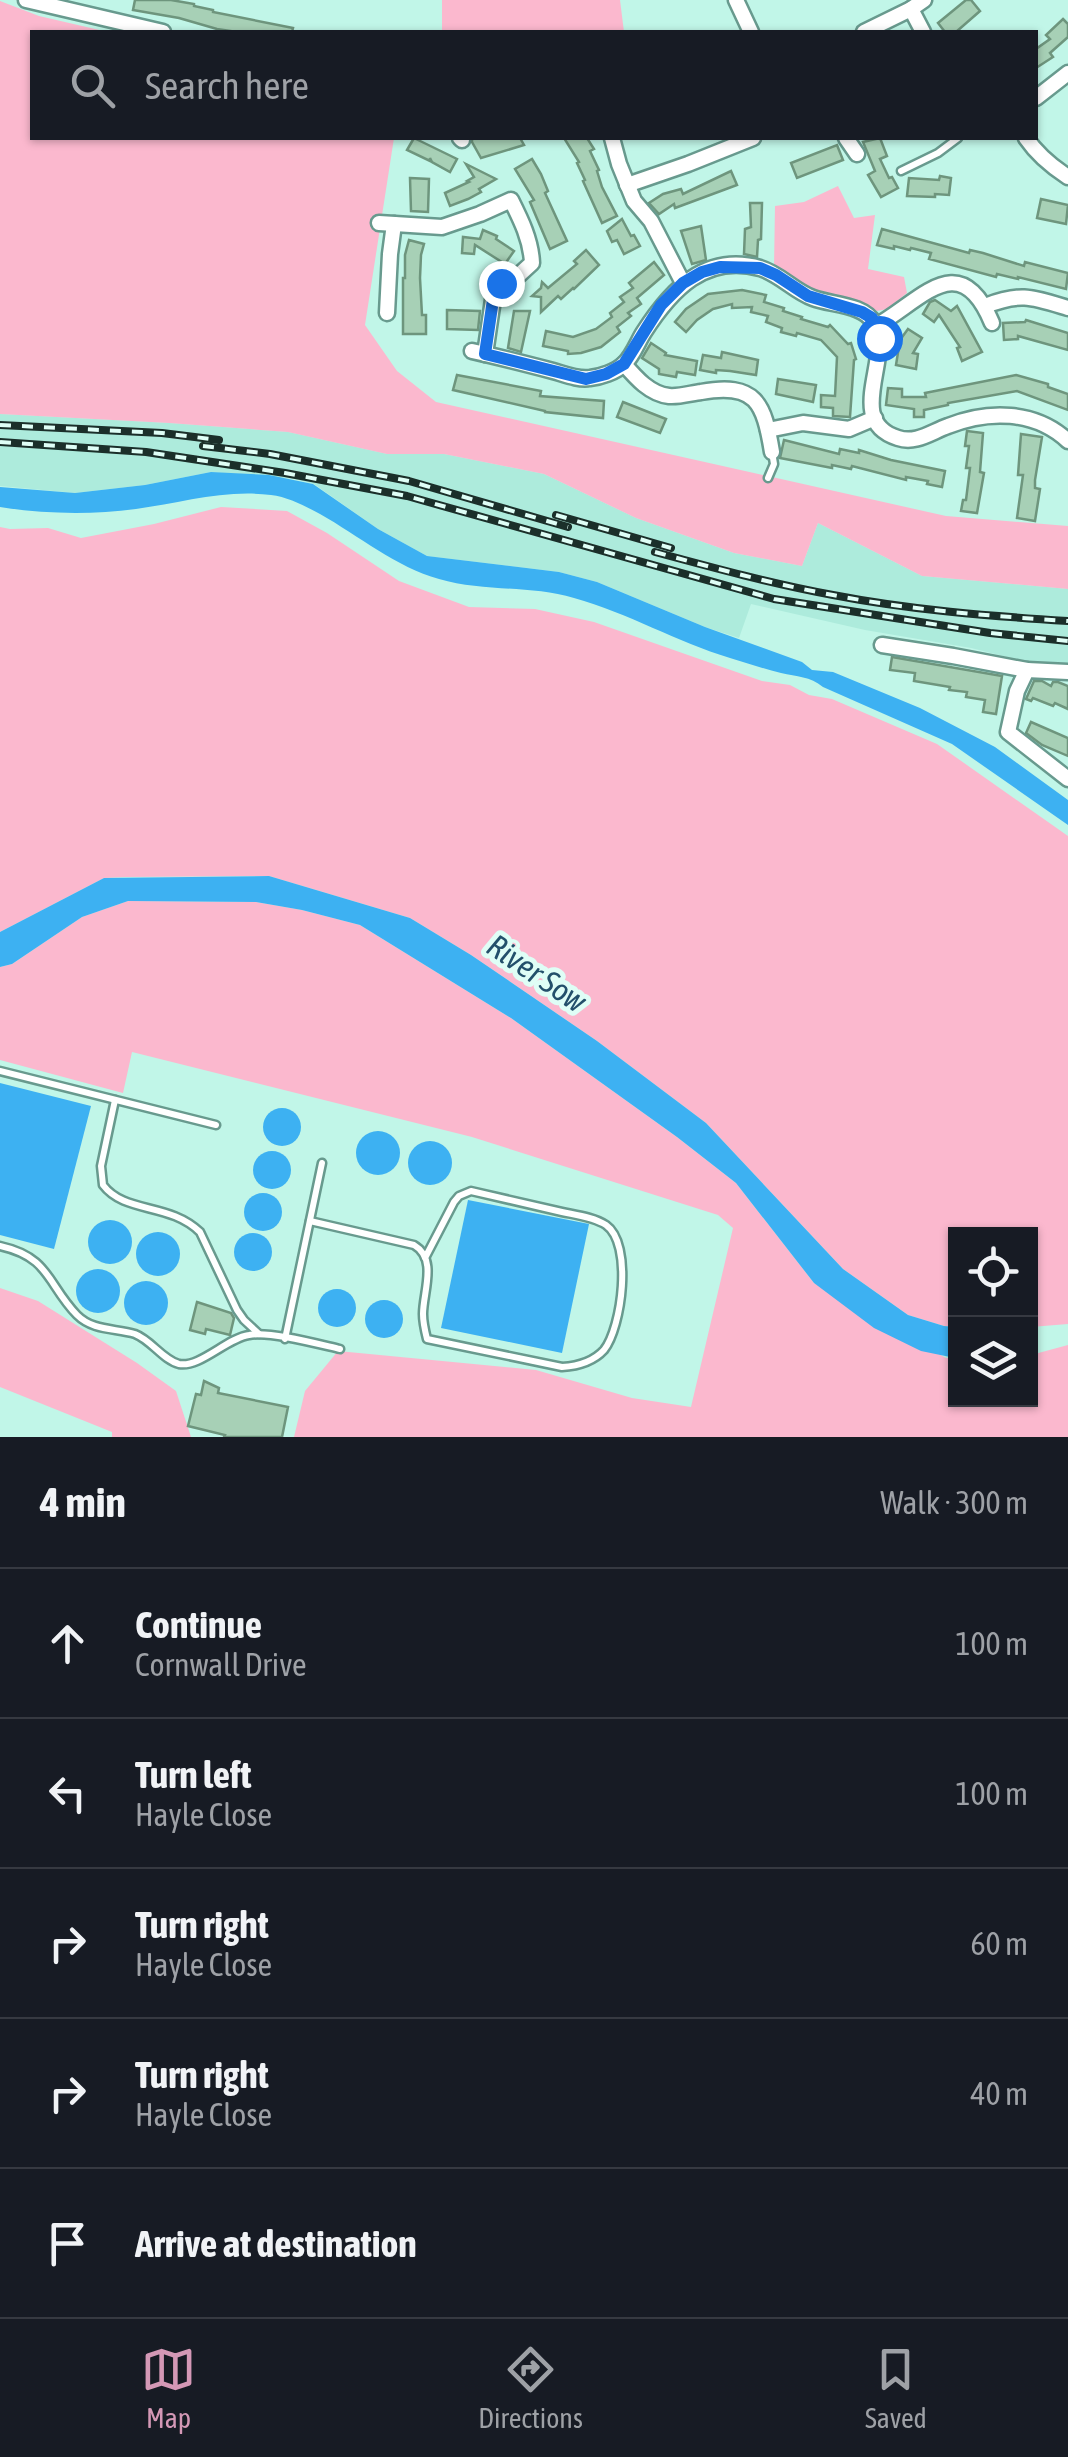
<!DOCTYPE html>
<meta charset="utf-8">
<style>
body{margin:0;font-family:"Asap Condensed",sans-serif;background:#242831;color:#f1f3f6}
.controls{position:absolute;right:30px;bottom:30px;display:grid;overflow:hidden;border-radius:0px;box-shadow:0 2px 8px #0004}
.controls button{width:90px;height:90px;display:grid;place-items:center;padding:0;border:0;border-bottom:2px solid #363941;background:#171b24;color:#f1f3f6;font:50px sans-serif}
.stop{position:absolute;width:30px;height:30px;margin:-22px;border:8px solid #1a73e8;border-radius:50%;background:#fff}
.stop.end{background:#1a73e8;border-color:#fff;box-shadow:0 2px 10px #0008}
.list{margin:0;padding:0;list-style:none}
h2{display:flex;justify-content:space-between;align-items:center;height:130px;margin:0;padding:0 40px;font-size:42px}
h2 small{font-size:32px;font-weight:400;color:#9ea1a6}
.list li{display:grid;grid-template-columns:65px 1fr auto;gap:30px;align-items:center;box-sizing:border-box;height:150px;padding:0 40px;border-top:2px solid #363941}
.list b{display:block;font-size:38px;white-space:nowrap}
.list p{margin:0;font-size:32px;white-space:nowrap;color:#9ea1a6}
.list em{font-size:32px;font-style:normal;color:#9ea1a6}
.icon{flex:none;width:55px;height:55px;fill:none;stroke:currentColor;stroke-width:2;stroke-linecap:round;stroke-linejoin:round}
.map{position:relative;flex:none;width:1068px;height:1437px;overflow:hidden}
.search{position:absolute;background:#171b24;box-shadow:0 2px 8px #0004;left:30px;right:30px;top:30px;height:110px;display:flex;align-items:center;gap:25px;box-sizing:border-box;padding:0 35px;border-radius:0px;color:#9ea1a6;font-size:38px}
.sheet{height:880px;background:#171b24}
nav{display:flex;justify-content:space-around;align-items:center;box-sizing:border-box;height:140px;border-top:2px solid #363941;background:#171b24;font-size:28px;color:#9ea1a6}
nav a{display:grid;justify-items:center;gap:5px}
nav .on{color:#d498b6}
.map>svg:first-child{display:block}
.built{fill:#adebdc}
.green{fill:#fbb8ce}
.water{fill:#3db1f2}
.building{fill:#a7d0b6;stroke:#6e957d;stroke-width:2.5}
.lines{fill:none;stroke-linecap:round;stroke-linejoin:round}
.service-casing{stroke:#689a8e;stroke-width:11}
.minor-casing{stroke:#689a8e;stroke-width:19}
.service{stroke:#fff;stroke-width:6}
.minor{stroke:#fff;stroke-width:14}
.rail-casing{stroke:#1b2f2a;stroke-width:8}
.rail{stroke:#dffef6;stroke-width:4;stroke-dasharray:11;stroke-linecap:butt}
.route{stroke:#1a73e8;stroke-width:12}
.labels{text-anchor:middle;dominant-baseline:central;stroke-width:10;stroke-linejoin:round;paint-order:stroke}
.water-label{font-size:32px;font-style:italic;fill:#23506b;stroke:#dffef6}
</style>
<div class="map">
<svg width="1068" height="1437" viewBox="0 0 1068 1437">
<rect width="100%" height="100%" fill="#c1f6e8"/>
<!-- built -->
<polygon class="built" points="0,414 169,423 288,432 387,454 444,454 544,474 636,518 734,553 802,566 818,523 922,576 1068,589 1068,667 1039,665 971,648 865,630 751,604 739,638 705,627 597,582 559,572 427,556 378,529 314,484 295,479 211,472 145,485 75,493 0,486"/>
<!-- green -->
<g class="green">
<polygon points="442,0 620,0 624,32 442,32"/>
<polygon points="0,1 39,16 108,32 32,32 32,138 394,138 365,325 397,371 436,402 946,516 1068,526 1068,589 922,576 818,523 802,566 734,553 636,518 544,474 444,454 387,454 288,432 169,423 0,414"/>
<polygon points="838,186 854,218 875,215 868,269 904,277 907,293 887,309 877,311 813,290 774,268 775,206 804,202"/>
<polygon points="221,507 287,511 327,533 399,581 469,607 535,609 594,622 762,681 790,685 809,695 832,699 937,744 1068,836 1068,1324 1031,1327 1030,1234 956,1234 955,1327 944,1326 908,1315 843,1269 706,1123 597,1041 471,955 410,918 269,876 125,877 104,878 0,932 0,527 10,529 48,528 81,538 154,524"/>
<polygon points="128,901 256,902 302,910 360,925 511,1018 677,1137 736,1183 814,1283 946,1358 955,1358 956,1400 1030,1400 1031,1355 1068,1345 1068,1437 294,1437 305,1391 338,1351 536,1370 632,1398 691,1407 733,1228 718,1215 472,1137 132,1052 123,1093 0,1060 0,967 12,964 82,917"/>
<polygon points="0,1288 38,1301 137,1363 176,1391 191,1437 112,1437 112,1432 0,1387"/>
</g>
<!-- water -->
<g class="water">
<path d="M211,472L269,475L313,484L378,529L427,556L559,572L597,582L705,627L802,662L812,670L833,672L920,708L995,747L1068,800V825L952,744L823,687C810,676 797,677 781,673C764,669 747,663 730,658C677,642 628,613 574,598C530,585 483,592 439,579C396,567 359,536 320,514C305,506 288,497 271,495C225,489 181,503 136,509C90,515 45,514 0,507V487L75,493L145,485Z"/>
<polygon points="269,876 410,918 471,955 597,1041 706,1123 843,1269 908,1315 944,1326 955,1327 955,1358 921,1351 874,1328 814,1283 736,1183 677,1137 511,1018 360,925 302,910 256,902 128,901 82,917 12,964 0,967 0,932 104,878"/>
<polygon points="0,1083 91,1106 54,1249 0,1235"/>
<circle cx="282" cy="1127" r="19"/>
<circle cx="378" cy="1153" r="22"/>
<circle cx="430" cy="1163" r="22"/>
<circle cx="272" cy="1170" r="19"/>
<circle cx="263" cy="1212" r="19"/>
<polygon points="468,1200 589,1224 562,1353 441,1328"/>
<circle cx="110" cy="1242" r="22"/>
<circle cx="158" cy="1254" r="22"/>
<circle cx="253" cy="1252" r="19"/>
<circle cx="98" cy="1291" r="22"/>
<circle cx="146" cy="1303" r="22"/>
<circle cx="337" cy="1308" r="19"/>
<circle cx="384" cy="1319" r="19"/>
</g>
<!-- building -->
<g class="building">
<polygon points="135,0 171,0 194,4 194,6 213,10 213,12 293,28 292,32 237,32 217,29 179,18 133,10"/>
<polygon points="966,0 971,0 980,11 956,32 945,32 938,23"/>
<polygon points="1063,19 1068,24 1068,37 1050,53 1053,57 1036,68 1036,49 1050,39 1046,35"/>
<polygon points="414,138 457,159 450,172 432,162 430,158 430,161 407,150"/>
<polygon points="472,138 520,138 524,145 481,158 472,142"/>
<polygon points="564,138 587,138 594,149 590,151 599,170 597,171 602,187 617,216 602,223 583,181 585,180 577,163 579,162"/>
<polygon points="880,138 887,156 880,159 889,178 892,177 898,188 881,197 868,175 875,171 863,142"/>
<polygon points="837,145 843,160 797,178 791,163"/>
<polygon points="532,159 541,174 548,191 545,193 567,241 550,249 530,202 534,200 515,169"/>
<polygon points="466,164 496,179 479,189 481,192 468,199 450,206 445,193 469,182 467,181 474,177"/>
<polygon points="731,171 737,185 675,208 674,204 659,214 649,203 663,194 681,189 683,194"/>
<polygon points="940,176 951,178 949,195 935,194 935,197 907,196 909,178 939,180"/>
<polygon points="410,178 429,179 428,212 411,211"/>
<polygon points="1041,199 1068,205 1066,224 1037,218"/>
<polygon points="750,203 762,203 761,239 758,240 757,257 744,254 745,229 751,227"/>
<polygon points="622,219 631,236 634,235 640,246 624,254 617,240 612,242 607,231"/>
<polygon points="701,226 706,260 692,264 681,231"/>
<polygon points="882,229 969,253 970,250 983,253 1024,266 1025,262 1068,273 1066,289 1018,277 1018,279 997,274 996,277 929,259 931,253 911,248 910,250 894,246 894,249 877,245"/>
<polygon points="483,230 497,236 496,239 514,251 505,264 475,245 474,254 462,253 463,237 480,239"/>
<polygon points="409,240 424,244 421,255 420,278 422,315 426,315 426,334 403,334 403,278 405,278 405,255"/>
<polygon points="586,250 599,265 574,289 573,288 561,299 558,296 541,312 541,297 532,296 541,288 542,282 548,288 577,264 574,261"/>
<polygon points="654,262 664,275 637,298 641,304 628,313 631,316 617,327 620,332 601,347 581,353 568,354 568,351 543,346 546,331 573,337 596,329 612,317 610,313 624,302 620,297 633,288 629,283"/>
<polygon points="742,290 766,295 764,302 784,308 783,311 802,317 801,319 828,327 830,325 848,344 851,343 856,359 854,360 850,417 833,416 833,408 821,407 821,395 835,396 837,357 821,340 797,333 796,336 781,332 782,328 766,322 768,316 751,312 752,307 732,308 732,304 713,309 697,320 686,332 675,322 686,309 708,294"/>
<polygon points="935,300 951,311 957,306 982,352 962,361 957,348 960,347 939,315 934,322 923,314 930,302"/>
<polygon points="447,310 480,311 478,330 447,329"/>
<polygon points="514,311 530,311 521,352 508,348"/>
<polygon points="1026,320 1068,333 1068,350 1018,336 1018,339 1004,340 1003,323 1025,322"/>
<polygon points="908,329 922,338 913,353 918,354 916,369 896,365 900,340"/>
<polygon points="651,343 666,353 665,355 697,361 695,375 677,372 676,377 659,374 659,369 642,358"/>
<polygon points="722,352 758,360 756,375 730,371 716,370 716,373 700,370 703,355 721,358"/>
<polygon points="457,375 541,391 540,396 604,401 603,418 545,412 545,411 453,390"/>
<polygon points="1016,375 1048,384 1048,387 1068,394 1068,410 1017,391 948,403 948,405 924,410 924,417 914,417 914,409 886,405 888,388 902,389 902,397 926,397 925,393"/>
<polygon points="778,379 816,385 813,402 776,394"/>
<polygon points="623,402 666,419 660,433 617,417"/>
<polygon points="967,431 983,433 980,472 984,473 977,513 961,511 963,500 966,500 970,468 966,468 969,446 965,446"/>
<polygon points="1021,434 1042,437 1035,480 1035,488 1040,489 1035,521 1017,518 1023,475 1018,475"/>
<polygon points="784,440 839,454 840,449 859,453 859,450 891,460 945,471 942,487 927,484 928,481 906,477 906,480 852,466 851,469 832,465 832,468 780,458"/>
<polygon points="892,657 1002,676 996,714 983,712 985,700 966,697 967,692 949,690 950,687 914,681 915,673 890,670"/>
<polygon points="1034,681 1042,681 1051,686 1053,682 1058,682 1068,686 1068,709 1055,703 1053,706 1033,698 1031,701 1026,699"/>
<polygon points="1031,722 1068,738 1068,756 1042,745 1026,733"/>
<polygon points="197,1302 231,1313 234,1318 230,1335 206,1329 205,1334 190,1330"/>
<polygon points="204,1381 219,1388 218,1393 288,1407 282,1437 224,1437 225,1435 188,1426 196,1394 201,1395"/>
</g>
<g class="lines">
<!-- service casing -->
<g class="service-casing">
<g id="service">
<polyline points="901,171 938,153 958,138"/>
<polyline points="768,478 774,464 772,452"/>
<polyline points="0,1071 216,1125"/>
<path d="M115,1100L101,1166L103,1185C125,1214 169,1202 200,1232L237,1310L244,1320L259,1334"/>
<path d="M310,1221L414,1245C438,1259 423,1292 423,1314C423,1323 425,1331 427,1339L562,1367C578,1366 593,1362 604,1350C622,1327 633,1244 606,1225C594,1217 576,1215 562,1212C531,1205 501,1198 471,1191L459,1196L454,1202L425,1258"/>
<path d="M0,1246C50,1257 47,1284 77,1315C93,1331 115,1328 135,1334C151,1340 163,1360 179,1364C200,1368 227,1338 249,1335C270,1331 318,1344 340,1349"/>
<polyline points="285,1339 322,1163"/>
</g>
</g>
<!-- minor casing -->
<g class="minor-casing">
<g id="minor">
<polyline points="26,0 163,32"/>
<polyline points="736,0 751,32"/>
<polyline points="911,9 923,32"/>
<polyline points="864,32 911,9 924,0"/>
<polyline points="1036,98 1068,73"/>
<polyline points="460,138 462,140"/>
<polyline points="612,138 619,164 634,201 651,221 683,283"/>
<polyline points="846,138 857,154"/>
<path d="M1026,138C1037,154 1051,166 1068,177"/>
<polyline points="627,185 688,164 753,138"/>
<path d="M379,223L442,227L480,214L511,200C521,220 531,240 532,263L520,274L501,283L494,293L485,354"/>
<path d="M985,306C1021,292 1032,297 1068,308"/>
<polyline points="387,313 390,254 394,224"/>
<path d="M876,326C922,300 960,246 992,323"/>
<path d="M472,351C499,357 526,364 553,371C564,374 578,380 590,378C600,377 616,372 624,364C633,356 638,341 644,332C671,290 705,253 760,268C780,274 794,291 813,298C831,305 864,304 874,323C894,356 843,421 898,438C916,444 931,432 948,426C988,410 1035,410 1068,441"/>
<path d="M624,364C636,378 650,394 669,396C679,397 692,393 701,392C756,382 764,403 772,452"/>
<polyline points="768,430 803,423 849,429 875,418"/>
<polyline points="882,645 953,656 1027,670"/>
<polyline points="1068,672 1027,670 1017,691 1008,732 1068,779"/>
</g>
</g>
<!-- service -->
<use href="#service" class="service"/>
<!-- minor -->
<use href="#minor" class="minor"/>
<!-- rail casing -->
<g class="rail-casing">
<g id="rail">
<polyline points="0,425 162,433 219,440"/>
<polyline points="0,442 146,452 285,473 407,496 774,599 990,633 1068,641"/>
<polyline points="203,446 270,454 409,481 568,527"/>
<polyline points="556,515 671,548"/>
<path d="M655,552C714,568 773,584 833,595C910,610 990,616 1068,621"/>
</g>
</g>
<!-- rail -->
<use href="#rail" class="rail"/>
</g>
<g class="lines">
<!-- route -->
<polyline class="route" points="501,283 494,293 485,354 586,379 606,374 624,364 661,305 683,283 702,272 720,267 760,268 776,275 808,296 862,312 872,318 879,338"/>
</g>
<g class="labels">
<!-- water labels -->
<g class="water-label">
<text transform="translate(537 973) rotate(34)">River Sow</text>
</g>
</g>
</svg>
<div class="controls">
<button><svg class="icon" aria-label="locate" viewBox="0 0 24 24"><circle cx="12" cy="12" r="6"/><path d="M12 2v4M12 18v4M2 12h4M18 12h4"/></svg></button>
<button><svg class="icon" aria-label="layers" viewBox="0 0 24 24"><path d="M12 4l9 5-9 5-9-5zM3 14l9 5 9-5"/></svg></button>
</div>
<div class="stop" style="left:879px;top:338px"></div>
<div class="stop end" style="left:501px;top:283px"></div>
<div class="search"><svg class="icon" aria-label="search" viewBox="0 0 24 24"><circle cx="10" cy="10" r="6"/><path d="M15 15l6 6"/></svg>Search here</div>
</div>
<section class="sheet">
<h2>4 min<small>Walk · 300 m</small></h2>
<ul class="list">
<li><svg class="icon" aria-label="ahead" viewBox="0 0 24 24"><path d="M12 20V5M6 11l6-6 6 6"/></svg><div><b>Continue</b><p>Cornwall Drive</p></div><em>100 m</em></li>
<li><svg class="icon" aria-label="left" viewBox="0 0 24 24"><path d="M17 20v-9H6M10 6l-5 5 5 5"/></svg><div><b>Turn left</b><p>Hayle Close</p></div><em>100 m</em></li>
<li><svg class="icon" aria-label="right" viewBox="0 0 24 24"><path d="M7 20v-9h11M14 6l5 5-5 5"/></svg><div><b>Turn right</b><p>Hayle Close</p></div><em>60 m</em></li>
<li><svg class="icon" aria-label="right" viewBox="0 0 24 24"><path d="M7 20v-9h11M14 6l5 5-5 5"/></svg><div><b>Turn right</b><p>Hayle Close</p></div><em>40 m</em></li>
<li><svg class="icon" aria-label="arrive" viewBox="0 0 24 24"><path d="M6 21V4h12l-3 4 3 4H6"/></svg><div><b>Arrive at destination</b></div></li>
</ul>
</section>
<nav>
<a class="on"><svg class="icon" aria-label="map" viewBox="0 0 24 24"><path d="M3 6l6-2 6 2 6-2v14l-6 2-6-2-6 2zM9 4v14M15 6v14"/></svg>Map</a>
<a><svg class="icon" aria-label="directions" viewBox="0 0 24 24"><path d="M12 3l9 9-9 9-9-9zM9 14v-3h6M13 9l2 2-2 2"/></svg>Directions</a>
<a><svg class="icon" aria-label="saved" viewBox="0 0 24 24"><path d="M7 4h10v16l-5-4-5 4z"/></svg>Saved</a>
</nav>
